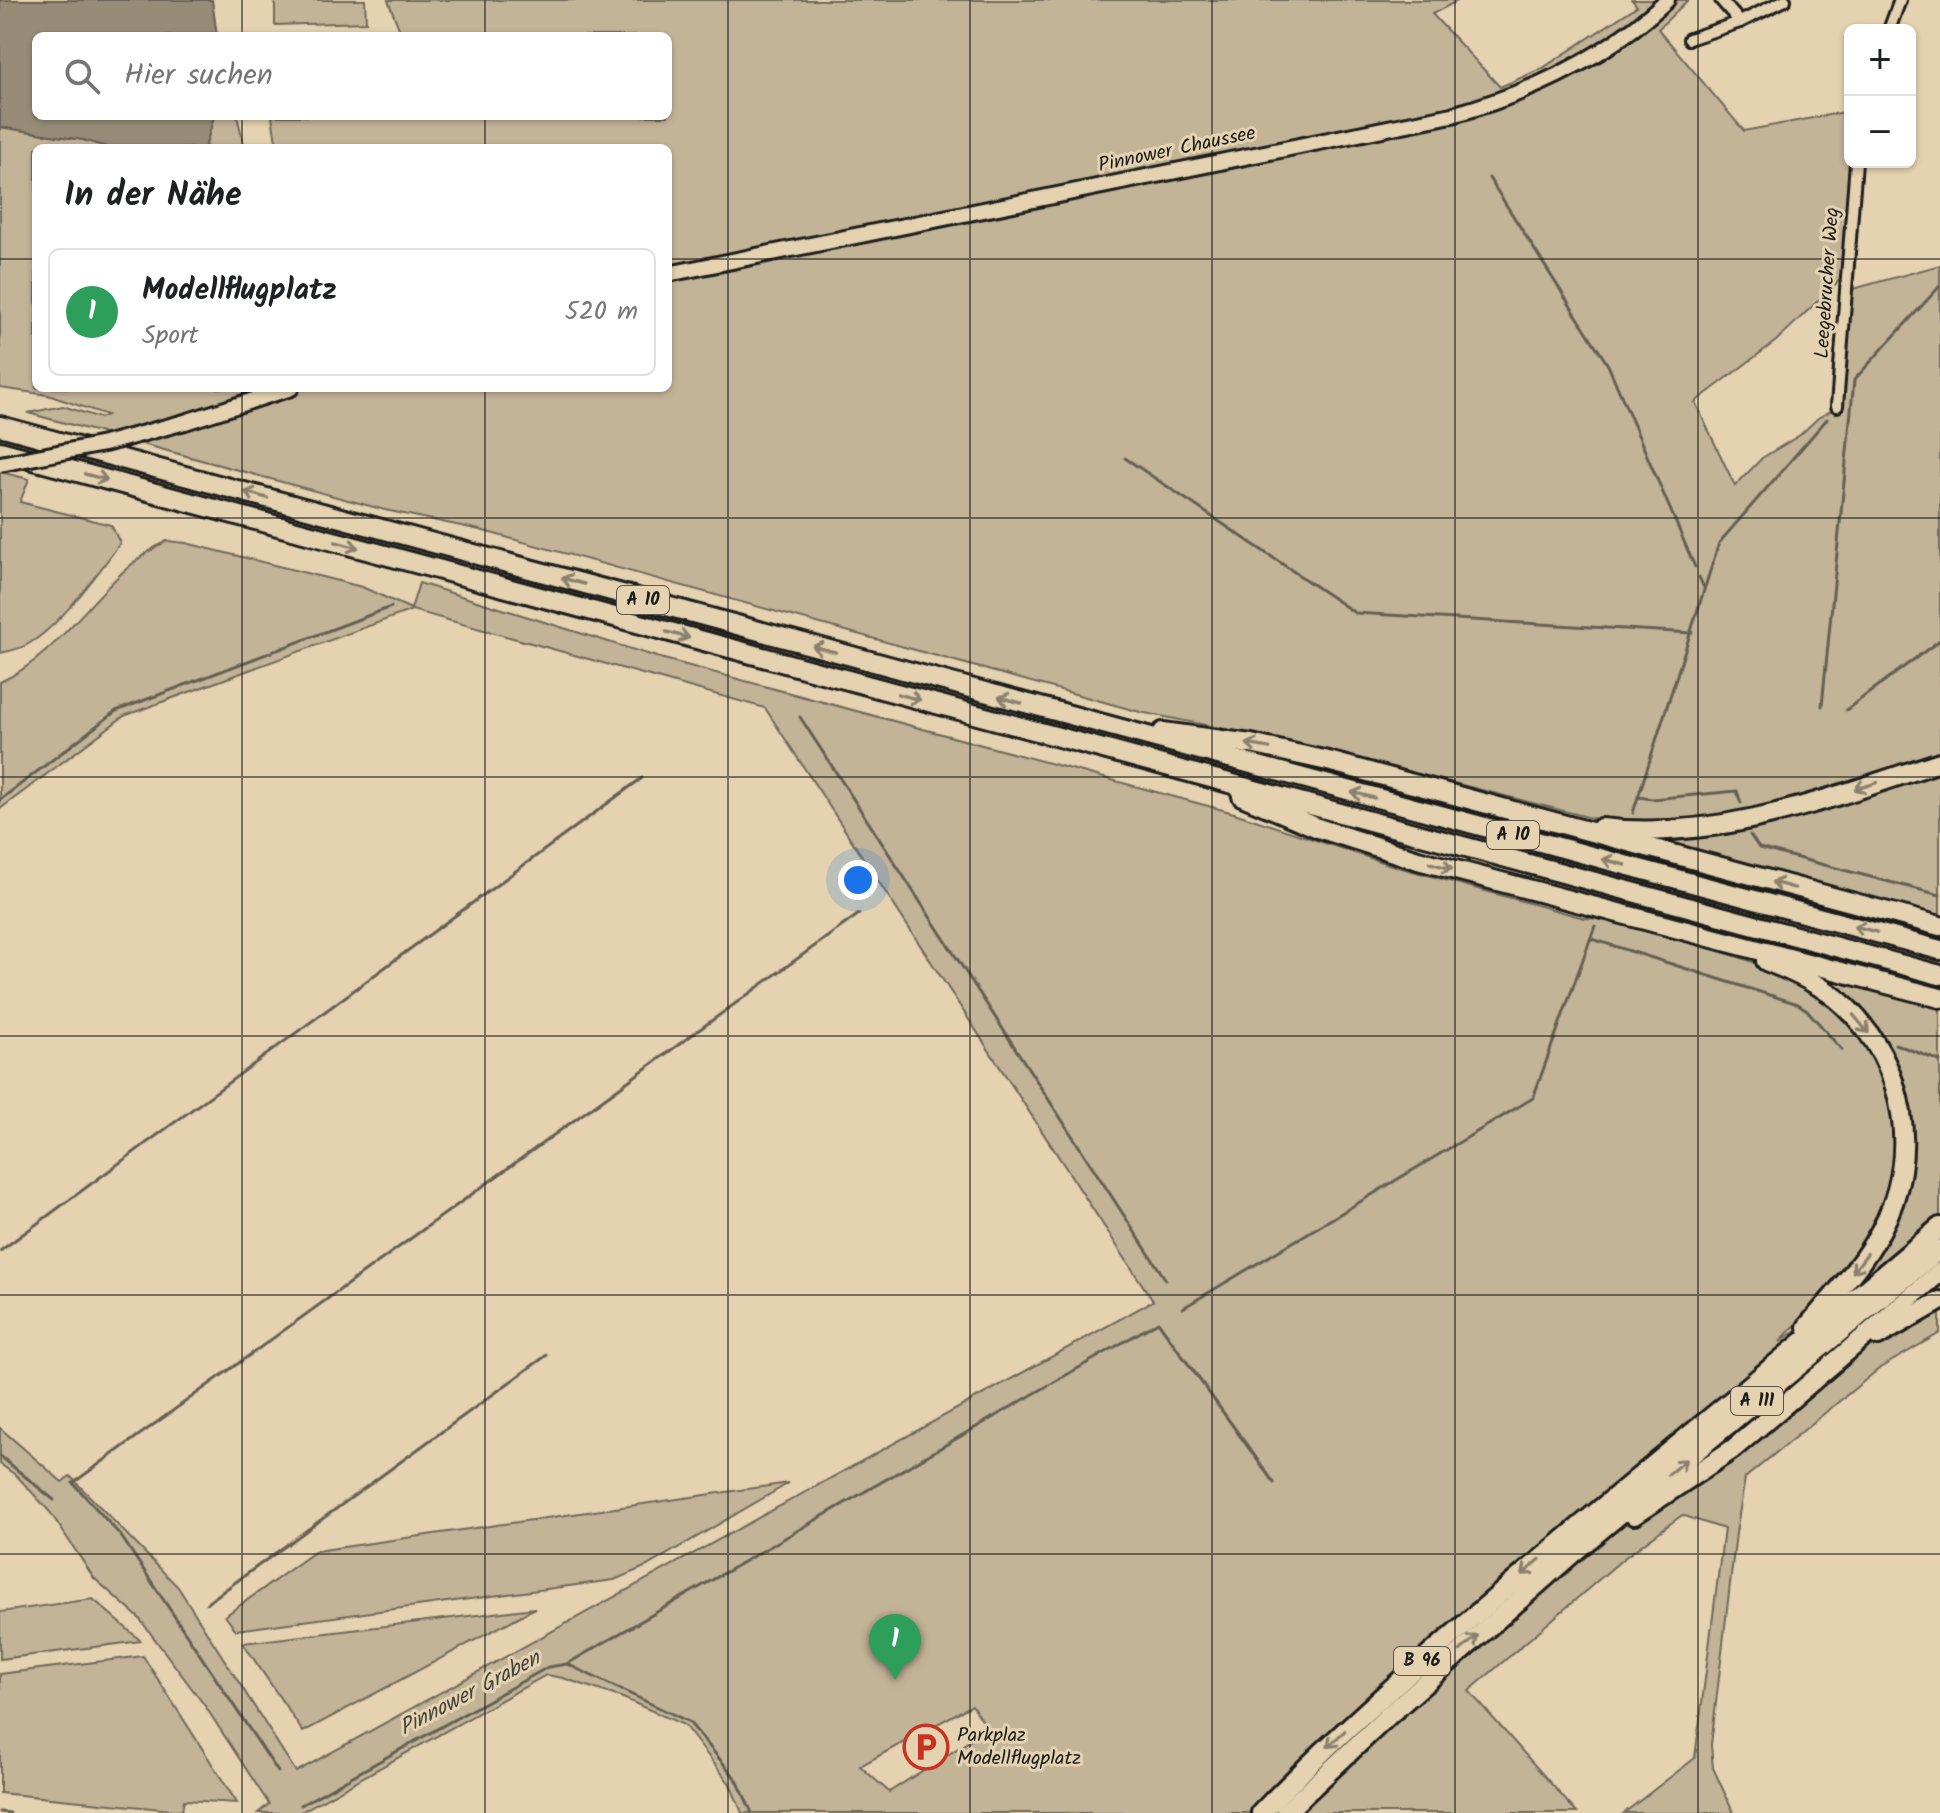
<!DOCTYPE html>
<html lang="de">
<meta charset="utf-8">
<style>
body{margin:0;font-family:Kalam,sans-serif;background:#f6f6f6;color:#202124}
.controls{position:absolute;right:24px;top:24px;display:grid;overflow:hidden;border-radius:12px;box-shadow:0 2px 6px #0004}
.controls button{width:72px;height:72px;display:grid;place-items:center;padding:0;border:0;border-bottom:2px solid #e0e0e0;background:#fff;color:#202124;font:40px sans-serif}
.you{position:absolute;left:858px;top:880px;width:28px;height:28px;margin:-20px;border:6px solid #fff;border-radius:50%;background:#1a73e8;box-shadow:0 0 0 12px #1a73e833}
.badge{display:grid;place-items:center;width:52px;height:52px;border-radius:50%;background:#ea580c;color:#fff;font-size:26px;font-weight:700}
.pin{position:absolute;translate:-50% -66px;filter:drop-shadow(0 2px 4px #0008)}
.pin::after{content:'';position:absolute;top:42px;width:28px;height:24px;background:inherit;clip-path:polygon(0 0,100% 0,50% 100%)}
.list{margin:0;padding:0;list-style:none}
h2{display:flex;justify-content:space-between;align-items:center;height:104px;margin:0;padding:0 32px;font-size:34px}
h2 small{font-size:26px;font-weight:400;color:#757577}
.list li{display:grid;grid-template-columns:52px 1fr auto;gap:24px;align-items:center;box-sizing:border-box;height:128px;margin:0 16px 16px;padding:0 16px;border:2px solid #e0e0e0;border-radius:12px}
.list b{display:block;font-size:30px;white-space:nowrap}
.list p{margin:0;font-size:26px;white-space:nowrap;color:#757577}
.list em{font-size:26px;font-style:normal;color:#757577}
.icon{flex:none;width:44px;height:44px;fill:none;stroke:currentColor;stroke-width:2;stroke-linecap:round;stroke-linejoin:round}
.map{position:relative;flex:none;width:1940px;height:1813px;overflow:hidden}
.search{position:absolute;background:#fff;box-shadow:0 2px 6px #0004;left:32px;top:32px;width:640px;height:88px;display:flex;align-items:center;gap:20px;box-sizing:border-box;padding:0 28px;border-radius:12px;color:#757577;font-size:30px}
.panel{position:absolute;background:#fff;box-shadow:0 2px 6px #0004;left:32px;top:144px;width:640px;height:248px;border-radius:12px}
.map>svg:first-child{display:block}
.green{fill:#c3b498;stroke:#70685a;stroke-width:2;fill-rule:evenodd}
.water{fill:#978c78;stroke:#665f53;stroke-width:2}
.lines{fill:none;stroke-linecap:round;stroke-linejoin:round}
.stream{stroke:#665f53;stroke-width:3}
.street-casing{stroke:#1c1c1c;stroke-width:16}
.secondary-casing{stroke:#1c1c1c;stroke-width:20}
.highway-casing{stroke:#1c1c1c;stroke-width:24}
.street{stroke:#e4d2b0;stroke-width:10}
.secondary{stroke:#e4d2b0;stroke-width:14}
.highway{stroke:#e4d2b0;stroke-width:18}
.secondary-bridge-casing{stroke:#1c1c1c;stroke-width:20;stroke-linecap:butt}
.secondary-bridge{stroke:#e4d2b0;stroke-width:14}
.oneway{stroke:#8a806d}
.grid{fill:none;stroke:#1c1c1c;stroke-width:2;stroke-opacity:0.55}
.labels{text-anchor:middle;dominant-baseline:central;stroke-width:6;stroke-linejoin:round;paint-order:stroke}
.shield{fill:#e4d2b0;stroke:#585348;stroke-width:2}
.shield-label{font-size:18px;font-weight:bold;fill:#1c1c1c}
.street-label{font-size:20px;fill:#1c1c1c;stroke:#e4d2b0}
.poi-label{font-size:20px;fill:#1c1c1c;stroke:#e4d2b0;text-anchor:start}
.water-label{font-size:22px;font-style:italic;fill:#47433c;stroke:#e4d2b0}
</style>
<div class="map">
<svg width="1940" height="1813" viewBox="0 0 1940 1813">
<rect width="100%" height="100%" fill="#e4d2b0"/>
<filter id="ink" filterUnits="userSpaceOnUse"><feTurbulence type="fractalNoise" baseFrequency=".0125" numOctaves="2"/><feDisplacementMap in="SourceGraphic" scale="16" xChannelSelector="R" yChannelSelector="G"/><feConvolveMatrix kernelMatrix="1 2 1 2 8 2 1 2 1" color-interpolation-filters="sRGB"/></filter>
<g filter="url(#ink)">
<!-- green -->
<g class="green">
<polygon points="275,0 365,0 366,22 275,25"/>
<polygon points="388,0 1459,0 1432,14 1500,87 1543,68 1637,6 1632,0 1688,0 1658,29 1744,131 1850,111 1850,162 1843,277 1776,341 1695,402 1735,486 1762,458 1800,435 1818,418 1834,409 1844,382 1853,289 1940,265 1940,751 1743,814 1692,822 1615,824 1301,744 1140,712 480,530 385,510 28,413 63,406 100,418 107,415 48,395 0,388 0,127 83,140 110,148 36,148 36,388 668,388 668,148 277,148 272,116 668,116 668,36 402,36"/>
<polygon points="214,116 237,116 245,148 205,148"/>
<polygon points="0,437 1940,959 1940,966 0,443"/>
<path d="M0,472L29,479L20,502L111,525L120,543C100,571 59,626 30,643C21,649 11,651 0,653Z"/>
<path d="M167,541L186,543L362,587L411,609L419,583L660,658L1234,813L1394,866L1584,918C1618,919 1652,932 1684,941C1727,953 1771,965 1809,988C1884,1032 1914,1123 1885,1204C1873,1239 1847,1273 1822,1300C1809,1314 1791,1327 1780,1342C1799,1327 1821,1314 1838,1298C1919,1223 1936,1095 1859,1012C1839,991 1814,977 1790,962L1940,1003V1333L1880,1368L1745,1478L1736,1533L1711,1745L1713,1768L1734,1813H1624L1695,1758L1724,1529L1682,1515L1624,1558L1469,1691L1577,1813H742L730,1784L684,1725L623,1698L563,1678L546,1675L299,1813H258L269,1804L205,1706L139,1618L94,1578L50,1512L17,1476L0,1464V1428L62,1482L70,1476L178,1587L296,1772L1153,1301L765,708L412,610L124,716L0,809V682C68,651 101,573 167,541ZM972,1705L988,1729L889,1792L860,1766Z"/>
<polygon points="1940,772 1940,922 1638,840 1714,837 1753,829"/>
<polygon points="789,1483 647,1566 614,1580 236,1630 225,1616 316,1551"/>
<polygon points="93,1599 141,1641 0,1659 0,1612"/>
<polygon points="535,1608 303,1732 243,1643"/>
<polygon points="143,1656 237,1803 184,1800 182,1811 0,1793 0,1674"/>
</g>
<!-- water -->
<polygon class="water" points="0,0 212,0 217,36 36,36 36,116 214,116 205,148 110,148 83,140 0,127"/>
<g class="lines">
<!-- stream -->
<g class="stream">
<polyline points="1489,178 1608,365 1695,567"/>
<polyline points="1125,458 1355,613 1692,633"/>
<polyline points="1699,577 1704,588"/>
<polyline points="1822,706 1854,380 1940,286"/>
<polyline points="1846,710 1940,640"/>
<polyline points="800,717 1166,1280"/>
<polyline points="1638,797 1652,799 1737,791 1741,803"/>
<polyline points="0,800 116,711 391,607"/>
<polyline points="1633,813 1719,543 1827,419"/>
<polyline points="1750,835 1759,848 1940,895"/>
<polyline points="1592,939 1798,1004 1807,1010 1842,1050"/>
<polyline points="1895,1044 1940,1061"/>
<polyline points="0,1251 642,778"/>
<polyline points="1183,1308 1533,1098 1595,926"/>
<polyline points="0,1456 54,1500"/>
<polyline points="207,1603 547,1355"/>
<polyline points="567,1664 1158,1322 1274,1483"/>
<polyline points="278,1772 121,1536 73,1483 859,914"/>
<polyline points="301,1805 548,1667 567,1664 689,1722 737,1780 752,1813"/>
<polyline points="0,1812 10,1813"/>
</g>
<!-- street casing -->
<g class="street-casing">
<g id="street">
<polyline points="1721,0 1740,22"/>
<polyline points="1889,30 1900,0"/>
<polyline points="1689,39 1740,22 1785,0"/>
<polyline points="1837,406 1856,162"/>
</g>
</g>
<!-- secondary casing -->
<g class="secondary-casing">
<g id="secondary">
<path d="M668,274L1452,115C1531,93 1607,57 1667,0"/>
<polyline points="185,422 291,388"/>
</g>
</g>
<!-- highway casing -->
<g class="highway-casing">
<g id="highway">
<polyline points="0,426 1940,950"/>
<polyline points="0,451 1940,975"/>
<polyline points="1163,732 1251,744 1328,761 1940,926"/>
<polyline points="1242,796 1318,828 1418,860 1940,998"/>
<path d="M1601,828C1719,842 1830,798 1940,762"/>
<path d="M1766,961C1794,972 1823,985 1845,1006C1906,1064 1921,1156 1881,1230C1862,1266 1833,1296 1807,1327"/>
<polyline points="1878,1336 1940,1301"/>
<polyline points="1634,1515 1733,1449 1940,1272"/>
<path d="M1261,1813C1337,1734 1420,1663 1502,1592C1647,1468 1795,1350 1940,1227"/>
<polyline points="1285,1813 1390,1714 1574,1552 1940,1249"/>
</g>
</g>
<!-- street -->
<use href="#street" class="street"/>
<!-- secondary -->
<use href="#secondary" class="secondary"/>
<!-- highway -->
<use href="#highway" class="highway"/>
<!-- secondary-bridge casing -->
<g class="secondary-bridge-casing">
<polyline id="secondary-bridge" points="0,464 104,444 185,422"/>
</g>
<!-- secondary-bridge -->
<use href="#secondary-bridge" class="secondary-bridge"/>
</g>
<!-- one-way arrows -->
<defs><path id="oneway-shaft" d="M-6 0H5M1.5-3L5.5 0L1.5 3" fill="none" stroke-width="1.6" stroke-linecap="round" stroke-linejoin="round" transform="scale(2)"/></defs>
<g class="oneway">
<use href="#oneway-shaft" transform="translate(96 477) rotate(15)"/>
<use href="#oneway-shaft" transform="translate(256 495) rotate(-165)"/>
<use href="#oneway-shaft" transform="translate(347 545) rotate(15)"/>
<use href="#oneway-shaft" transform="translate(573 581) rotate(-165)"/>
<use href="#oneway-shaft" transform="translate(678 635) rotate(15)"/>
<use href="#oneway-shaft" transform="translate(824 649) rotate(-165)"/>
<use href="#oneway-shaft" transform="translate(909 697) rotate(15)"/>
<use href="#oneway-shaft" transform="translate(1010 700) rotate(-165)"/>
<use href="#oneway-shaft" transform="translate(1258 746) rotate(-169)"/>
<use href="#oneway-shaft" transform="translate(1866 786) rotate(163)"/>
<use href="#oneway-shaft" transform="translate(1363 795) rotate(-165)"/>
<use href="#oneway-shaft" transform="translate(1614 862) rotate(-165)"/>
<use href="#oneway-shaft" transform="translate(1441 866) rotate(15)"/>
<use href="#oneway-shaft" transform="translate(1783 885) rotate(-165)"/>
<use href="#oneway-shaft" transform="translate(1865 929) rotate(-165)"/>
<use href="#oneway-shaft" transform="translate(1861 1024) rotate(50)"/>
<use href="#oneway-shaft" transform="translate(1860 1263) rotate(127)"/>
<use href="#oneway-shaft" transform="translate(1677 1467) rotate(-40)"/>
<use href="#oneway-shaft" transform="translate(1531 1567) rotate(139)"/>
<use href="#oneway-shaft" transform="translate(1469 1643) rotate(-41)"/>
<use href="#oneway-shaft" transform="translate(1336 1739) rotate(137)"/>
</g>
</g>
<!-- grid -->
<path class="grid" d="M242,0V36M485,0V36M728,0V1813M970,0V1813M1212,0V1813M1455,0V1813M1698,0V1813M242,116V148M485,116V148M0,259H36M668,259H1940M242,388V1813M485,388V1813M0,518H1940M0,777H1940M0,1036H1940M0,1295H1940M0,1554H1940"/>
<!-- icons -->
<defs>
<g id="parking-ring" transform="scale(2.3)"><circle r="9.5" fill="#e4d2b0" stroke="#c8321e" stroke-width="1.5"/><path d="M-3.5-5.5H1a3.5 3.5 0 0 1 0 7H-1V5.5H-3.5ZM-1-3.4V-.6H.8a1.4 1.4 0 0 0 0-2.8Z" fill="#c8321e"/></g>
</defs>
<g fill-rule="evenodd">
<use href="#parking-ring" x="926" y="1747"/>
</g>
<g class="labels">
<!-- shield labels -->
<g class="shield">
<rect x="617" y="586" width="52" height="28" rx="6"/>
<rect x="1487" y="821" width="52" height="28" rx="6"/>
<rect x="1731" y="1387" width="52" height="28" rx="6"/>
<rect x="1394" y="1647" width="56" height="28" rx="6"/>
</g>
<g class="shield-label">
<text x="643" y="600">A 10</text>
<text x="1513" y="835">A 10</text>
<text x="1757" y="1401">A 111</text>
<text x="1422" y="1661">B 96</text>
</g>
<!-- street labels -->
<g class="street-label">
<text transform="translate(1177 150) rotate(-12)">Pinnower Chaussee</text>
<text transform="translate(1828 283) rotate(-86)">Leegebrucher Weg</text>
</g>
<!-- poi labels -->
<g class="poi-label">
<text x="957" y="1736">Parkplaz<tspan x="957" dy="23">Modellflugplatz</tspan></text>
</g>
<!-- water labels -->
<g class="water-label">
<text transform="translate(470 1694) rotate(-28)">Pinnower Graben</text>
</g>
</g>
</svg>
<div class="controls">
<button>+</button>
<button>−</button>
</div>
<div class="you"></div>
<div class="pin badge" style="left:895px;top:1680px;background:#2e9e5b">1</div>
<div class="search"><svg class="icon" aria-label="search" viewBox="0 0 24 24"><circle cx="10" cy="10" r="6"/><path d="M15 15l6 6"/></svg>Hier suchen</div>
<section class="panel">
<h2>In der Nähe<small></small></h2>
<ul class="list">
<li><span class="badge" style="background:#2e9e5b">1</span><div><b>Modellflugplatz</b><p>Sport</p></div><em>520 m</em></li>
</ul>
</section>
</div>
